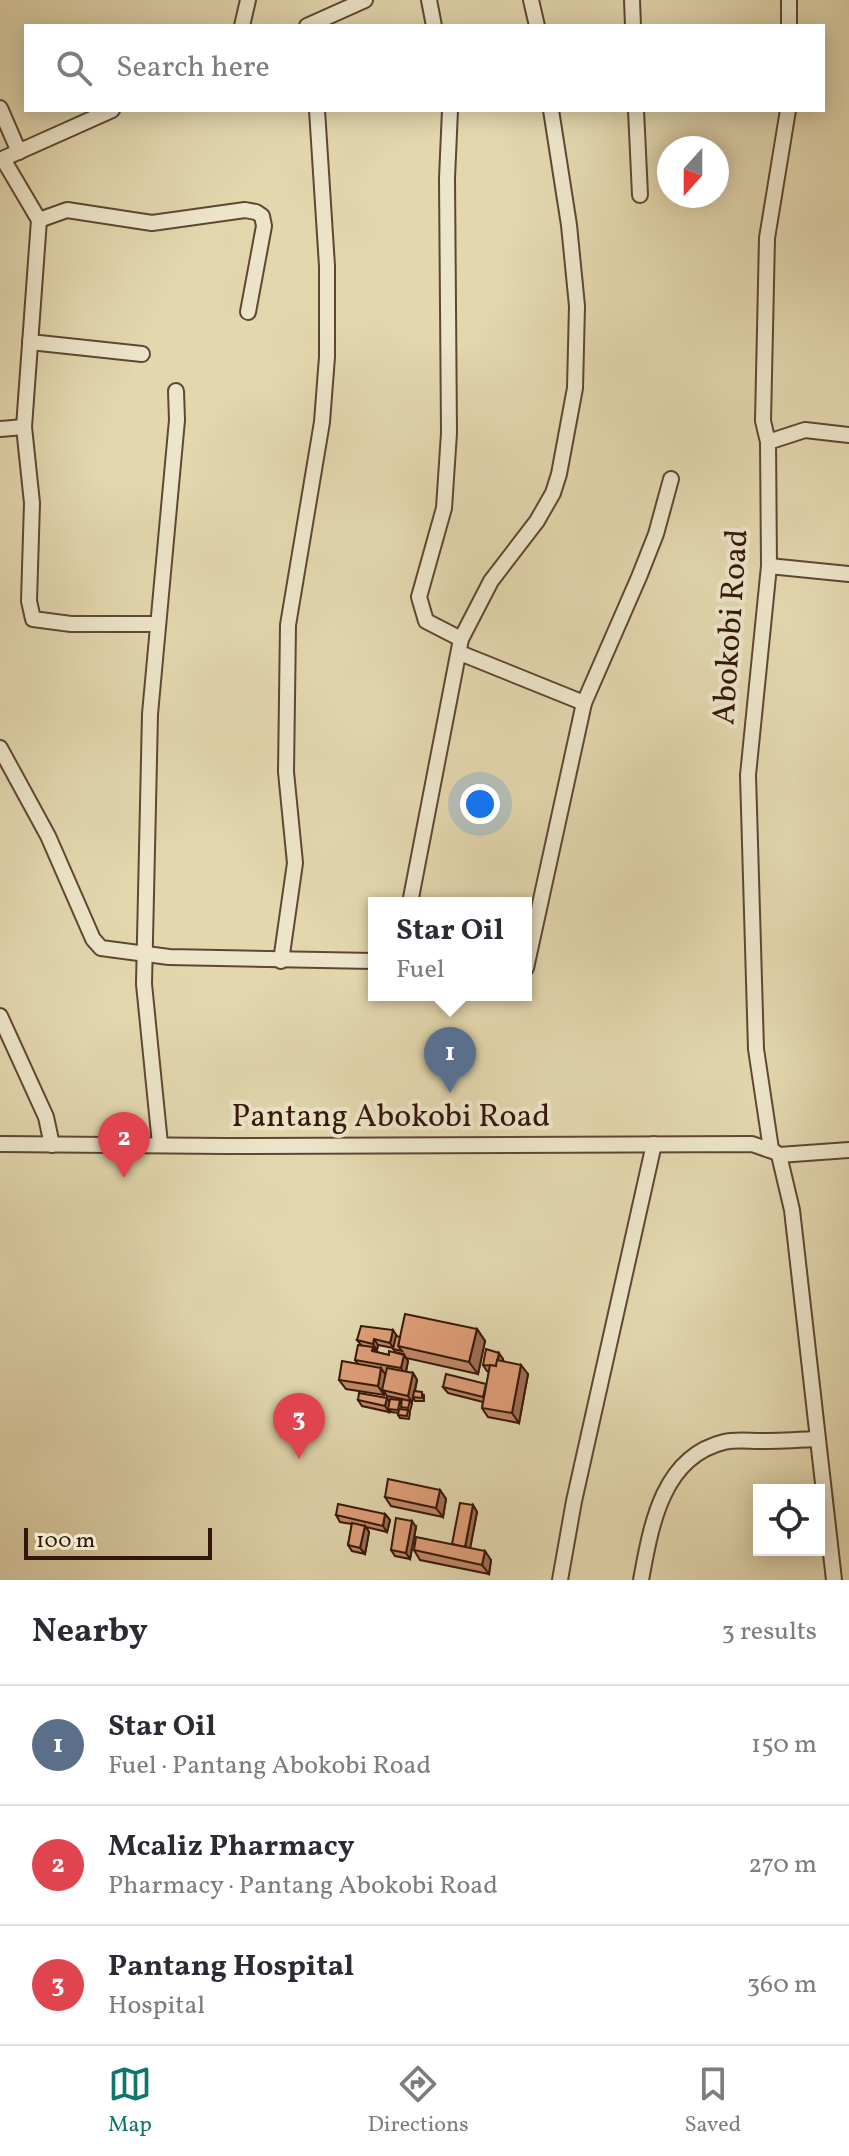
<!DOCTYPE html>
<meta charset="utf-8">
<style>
body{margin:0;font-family:Vollkorn,serif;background:#f2f2f3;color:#2b2b33}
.controls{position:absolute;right:24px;bottom:24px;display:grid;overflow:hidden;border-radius:0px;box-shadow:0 4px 20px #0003}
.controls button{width:72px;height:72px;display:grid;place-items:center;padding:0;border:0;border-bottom:2px solid #e1e1e2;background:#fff;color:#2b2b33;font:40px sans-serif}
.compass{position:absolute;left:657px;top:136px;width:72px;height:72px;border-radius:50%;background:#fff;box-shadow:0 4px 20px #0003;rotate:201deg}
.scale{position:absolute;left:24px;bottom:20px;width:188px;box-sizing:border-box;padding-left:8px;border:4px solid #351709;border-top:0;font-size:22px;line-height:28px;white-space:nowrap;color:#351709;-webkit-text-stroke:6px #ede5ca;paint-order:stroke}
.you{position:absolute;left:480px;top:804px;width:28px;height:28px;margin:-20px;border:6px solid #fff;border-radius:50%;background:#1a73e8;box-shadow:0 0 0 12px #1a73e833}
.badge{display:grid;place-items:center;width:52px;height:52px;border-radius:50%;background:#0f766e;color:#fff;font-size:26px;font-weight:700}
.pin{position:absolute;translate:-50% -66px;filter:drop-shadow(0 2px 4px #0008)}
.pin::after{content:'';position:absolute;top:42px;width:28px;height:24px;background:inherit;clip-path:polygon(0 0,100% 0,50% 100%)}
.popup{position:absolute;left:368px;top:897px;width:164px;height:104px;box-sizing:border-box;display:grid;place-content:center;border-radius:0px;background:#fff;filter:drop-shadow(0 2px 6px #0005);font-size:26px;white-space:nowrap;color:#7c7c81}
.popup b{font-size:30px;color:#2b2b33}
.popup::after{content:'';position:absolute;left:50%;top:100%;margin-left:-16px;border:16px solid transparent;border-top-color:#fff}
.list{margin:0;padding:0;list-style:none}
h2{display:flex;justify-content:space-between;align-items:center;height:104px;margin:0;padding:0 32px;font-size:34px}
h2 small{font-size:26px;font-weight:400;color:#7c7c81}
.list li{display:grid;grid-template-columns:52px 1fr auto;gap:24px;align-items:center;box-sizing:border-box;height:120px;padding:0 32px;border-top:2px solid #e1e1e2}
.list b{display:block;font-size:30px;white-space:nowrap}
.list p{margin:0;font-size:26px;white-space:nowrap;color:#7c7c81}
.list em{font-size:26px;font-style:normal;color:#7c7c81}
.icon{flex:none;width:44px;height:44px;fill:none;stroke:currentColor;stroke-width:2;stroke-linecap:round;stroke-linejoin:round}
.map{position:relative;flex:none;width:849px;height:1580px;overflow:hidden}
.search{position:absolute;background:#fff;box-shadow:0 4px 20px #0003;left:24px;right:24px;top:24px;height:88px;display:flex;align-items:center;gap:20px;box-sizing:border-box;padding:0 28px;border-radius:0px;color:#7c7c81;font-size:30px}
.sheet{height:464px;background:#fff}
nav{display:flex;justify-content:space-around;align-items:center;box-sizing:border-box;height:112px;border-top:2px solid #e1e1e2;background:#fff;font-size:22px;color:#7c7c81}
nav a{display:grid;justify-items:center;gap:4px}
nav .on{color:#0f766e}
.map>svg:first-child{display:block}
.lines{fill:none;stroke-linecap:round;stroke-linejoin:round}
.minor-casing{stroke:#604732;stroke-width:18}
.minor{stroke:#ede5ca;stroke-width:14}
.wall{fill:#c18967;stroke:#351709;stroke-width:2}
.shaded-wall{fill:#9d6f54;stroke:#351709;stroke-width:2}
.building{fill:#e09f78;stroke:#351709;stroke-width:2}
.labels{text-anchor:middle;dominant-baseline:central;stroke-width:8;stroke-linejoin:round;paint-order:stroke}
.street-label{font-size:32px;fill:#351709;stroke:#ede5ca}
</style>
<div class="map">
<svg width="849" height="1580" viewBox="0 0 849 1580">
<rect width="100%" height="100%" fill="#e3d7ae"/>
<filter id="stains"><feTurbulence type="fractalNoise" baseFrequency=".0025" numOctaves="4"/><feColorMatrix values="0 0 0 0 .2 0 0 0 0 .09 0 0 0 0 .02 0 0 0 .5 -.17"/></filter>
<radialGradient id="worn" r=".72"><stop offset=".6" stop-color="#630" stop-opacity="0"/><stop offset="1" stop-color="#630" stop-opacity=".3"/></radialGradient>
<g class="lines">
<!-- minor casing -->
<g class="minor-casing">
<g id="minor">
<polyline points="429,0 434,26"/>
<polyline points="531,0 537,26"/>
<polyline points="632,0 633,26"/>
<polyline points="242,26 248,0"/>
<polyline points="307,26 365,0"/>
<polyline points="789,26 789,0"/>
<polyline points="0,108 19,152"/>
<polyline points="450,110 447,178 449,433 444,508 419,597 426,621 461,639"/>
<polyline points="636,110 640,195"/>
<polyline points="3,159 39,220 24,427 32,503 29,601 33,619 71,624 158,624"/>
<polyline points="0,160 112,110"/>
<polyline points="39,220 67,210 152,223 245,210 256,212 262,216 264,226 248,312"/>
<polyline points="30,342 142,354"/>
<polyline points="0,429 24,427"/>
<polyline points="768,442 805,430 849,435"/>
<polyline points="769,566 849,574"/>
<polyline points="460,653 584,703"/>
<polyline points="0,748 48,836 93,939 101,948 169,957 374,961"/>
<polyline points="410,903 461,639 491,581 537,521 553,493 559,474 575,388 577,306 569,225 551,110"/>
<polyline points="281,961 295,863 286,772 288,625 322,422 327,357 327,266 317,110"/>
<polyline points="526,968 584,703 639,577 656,534 671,479"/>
<polyline points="0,1016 46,1117 52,1145"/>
<polyline points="0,1144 225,1146 752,1144 775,1152"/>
<polyline points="160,1144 144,984 150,714 177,420 176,391"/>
<polyline points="771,1149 756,1049 748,775 769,566 768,442 763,421 767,238 788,110"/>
<polyline points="779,1155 792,1210 834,1580"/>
<polyline points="779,1155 849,1150"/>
<polyline points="560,1580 574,1501 654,1144"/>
<path d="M641,1580C651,1526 662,1457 724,1442C736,1439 749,1441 761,1441C780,1441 798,1440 816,1439"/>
</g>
</g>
<!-- minor -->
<use href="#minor" class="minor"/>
</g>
<!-- wall -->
<g class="wall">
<polygon points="477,1329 485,1341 478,1374 406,1358 404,1354 395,1352 393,1348 378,1345 377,1350 374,1349 376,1352 389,1355 404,1355 408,1361 406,1372 413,1373 417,1380 415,1391 424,1395 424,1401 415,1401 413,1397 412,1402 410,1401 412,1404 410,1411 409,1411 410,1413 409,1419 400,1418 398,1415 399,1413 391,1412 390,1410 389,1412 362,1406 358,1400 387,1398 389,1402 400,1400 401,1403 402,1399 387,1396 385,1393 384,1395 346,1389 339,1380 358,1364 355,1360 361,1345 357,1340 400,1337"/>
<polygon points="503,1359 503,1361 528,1374 519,1423 488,1417 482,1408 483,1402 448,1393 443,1387 487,1384 489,1371 487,1371 483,1365"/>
<polygon points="440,1490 446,1499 443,1517 391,1506 385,1497"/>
<polygon points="473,1505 477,1512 470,1548 491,1560 489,1574 420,1560 414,1550 452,1544"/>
<polygon points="385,1514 390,1520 387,1532 366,1527 369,1532 365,1554 352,1551 348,1545 352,1524 340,1522 336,1515"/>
<polygon points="416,1527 410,1559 395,1556 391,1550"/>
</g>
<!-- shaded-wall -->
<g class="shaded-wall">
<polygon points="477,1329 485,1341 478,1374 469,1362"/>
<polygon points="393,1330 397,1336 394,1349 390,1343"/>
<polygon points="374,1339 378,1345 377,1350 373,1344"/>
<polygon points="499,1353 503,1359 501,1374 497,1368"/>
<polygon points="404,1355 408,1361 405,1375 401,1368"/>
<polygon points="521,1365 528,1374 519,1423 512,1413"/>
<polygon points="381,1368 387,1377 382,1390 385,1393 384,1395 378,1386"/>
<polygon points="413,1373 417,1380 412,1402 408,1396"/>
<polygon points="387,1398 391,1404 389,1412 385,1406"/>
<polygon points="440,1490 446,1499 443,1517 436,1508"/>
<polygon points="473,1505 477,1512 469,1554 465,1548"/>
<polygon points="385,1514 390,1520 387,1532 383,1526"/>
<polygon points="412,1521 416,1527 410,1559 406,1553"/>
<polygon points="365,1526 369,1532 365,1554 360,1548"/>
<polygon points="485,1551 491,1560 489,1574 482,1565"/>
</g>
<!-- building -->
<g class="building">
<polygon points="405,1314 477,1329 469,1362 398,1346"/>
<polygon points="361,1326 393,1330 390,1343 374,1339 373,1344 357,1340"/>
<polygon points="396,1336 400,1337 398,1346 402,1351 393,1349"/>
<polygon points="358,1345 373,1347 372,1351 389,1355 389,1351 404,1355 401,1368 355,1360"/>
<polygon points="486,1349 499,1353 496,1366 483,1365"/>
<polygon points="497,1360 521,1365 512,1413 482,1408 490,1365 496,1366"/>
<polygon points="342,1361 381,1368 378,1386 339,1380"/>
<polygon points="387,1368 413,1373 408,1396 382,1390"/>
<polygon points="446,1374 486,1384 483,1397 443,1387"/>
<polygon points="414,1391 422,1392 422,1398 413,1397"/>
<polygon points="359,1393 387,1398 385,1406 358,1400"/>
<polygon points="390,1399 400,1400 398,1410 388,1409"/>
<polygon points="402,1399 410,1401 408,1408 401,1407"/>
<polygon points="399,1409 408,1410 407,1416 398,1415"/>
<polygon points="388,1479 440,1490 436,1508 385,1497"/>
<polygon points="460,1503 473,1505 465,1547 452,1544"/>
<polygon points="338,1504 385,1514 383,1526 336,1515"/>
<polygon points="396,1518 412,1521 406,1553 391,1550"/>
<polygon points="352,1523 365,1526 360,1548 348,1545"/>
<polygon points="416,1537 485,1551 482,1565 414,1550"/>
</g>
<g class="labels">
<!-- street labels -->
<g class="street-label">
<text transform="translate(732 627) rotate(-86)">Abokobi Road</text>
<text x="391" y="1118">Pantang Abokobi Road</text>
</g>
</g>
<rect width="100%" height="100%" filter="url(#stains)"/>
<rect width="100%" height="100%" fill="url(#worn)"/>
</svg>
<div class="controls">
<button><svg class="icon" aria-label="locate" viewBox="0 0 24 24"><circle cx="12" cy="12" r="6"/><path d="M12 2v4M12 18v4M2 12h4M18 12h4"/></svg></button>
</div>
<svg class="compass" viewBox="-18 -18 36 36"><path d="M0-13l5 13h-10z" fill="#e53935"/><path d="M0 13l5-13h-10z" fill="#7c7c81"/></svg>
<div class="scale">100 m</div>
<div class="you"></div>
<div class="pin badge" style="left:450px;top:1093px;background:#5c6f8a">1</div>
<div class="popup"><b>Star Oil</b>Fuel</div>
<div class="pin badge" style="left:124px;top:1178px;background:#e0444e">2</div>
<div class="pin badge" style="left:299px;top:1459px;background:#e0444e">3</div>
<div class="search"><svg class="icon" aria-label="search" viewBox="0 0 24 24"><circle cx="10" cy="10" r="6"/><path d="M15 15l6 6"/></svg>Search here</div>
</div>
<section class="sheet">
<h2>Nearby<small>3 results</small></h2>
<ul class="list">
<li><span class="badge" style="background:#5c6f8a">1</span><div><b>Star Oil</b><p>Fuel · Pantang Abokobi Road</p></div><em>150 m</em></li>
<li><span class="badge" style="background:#e0444e">2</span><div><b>Mcaliz Pharmacy</b><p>Pharmacy · Pantang Abokobi Road</p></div><em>270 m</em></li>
<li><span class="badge" style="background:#e0444e">3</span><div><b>Pantang Hospital</b><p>Hospital</p></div><em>360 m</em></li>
</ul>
</section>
<nav>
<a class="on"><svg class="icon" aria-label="map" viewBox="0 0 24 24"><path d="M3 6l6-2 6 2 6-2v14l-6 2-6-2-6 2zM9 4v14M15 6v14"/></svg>Map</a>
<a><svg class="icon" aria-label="directions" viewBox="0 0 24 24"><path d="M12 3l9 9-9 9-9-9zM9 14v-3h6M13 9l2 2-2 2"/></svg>Directions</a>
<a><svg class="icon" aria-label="saved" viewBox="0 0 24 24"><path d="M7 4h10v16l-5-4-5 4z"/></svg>Saved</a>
</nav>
